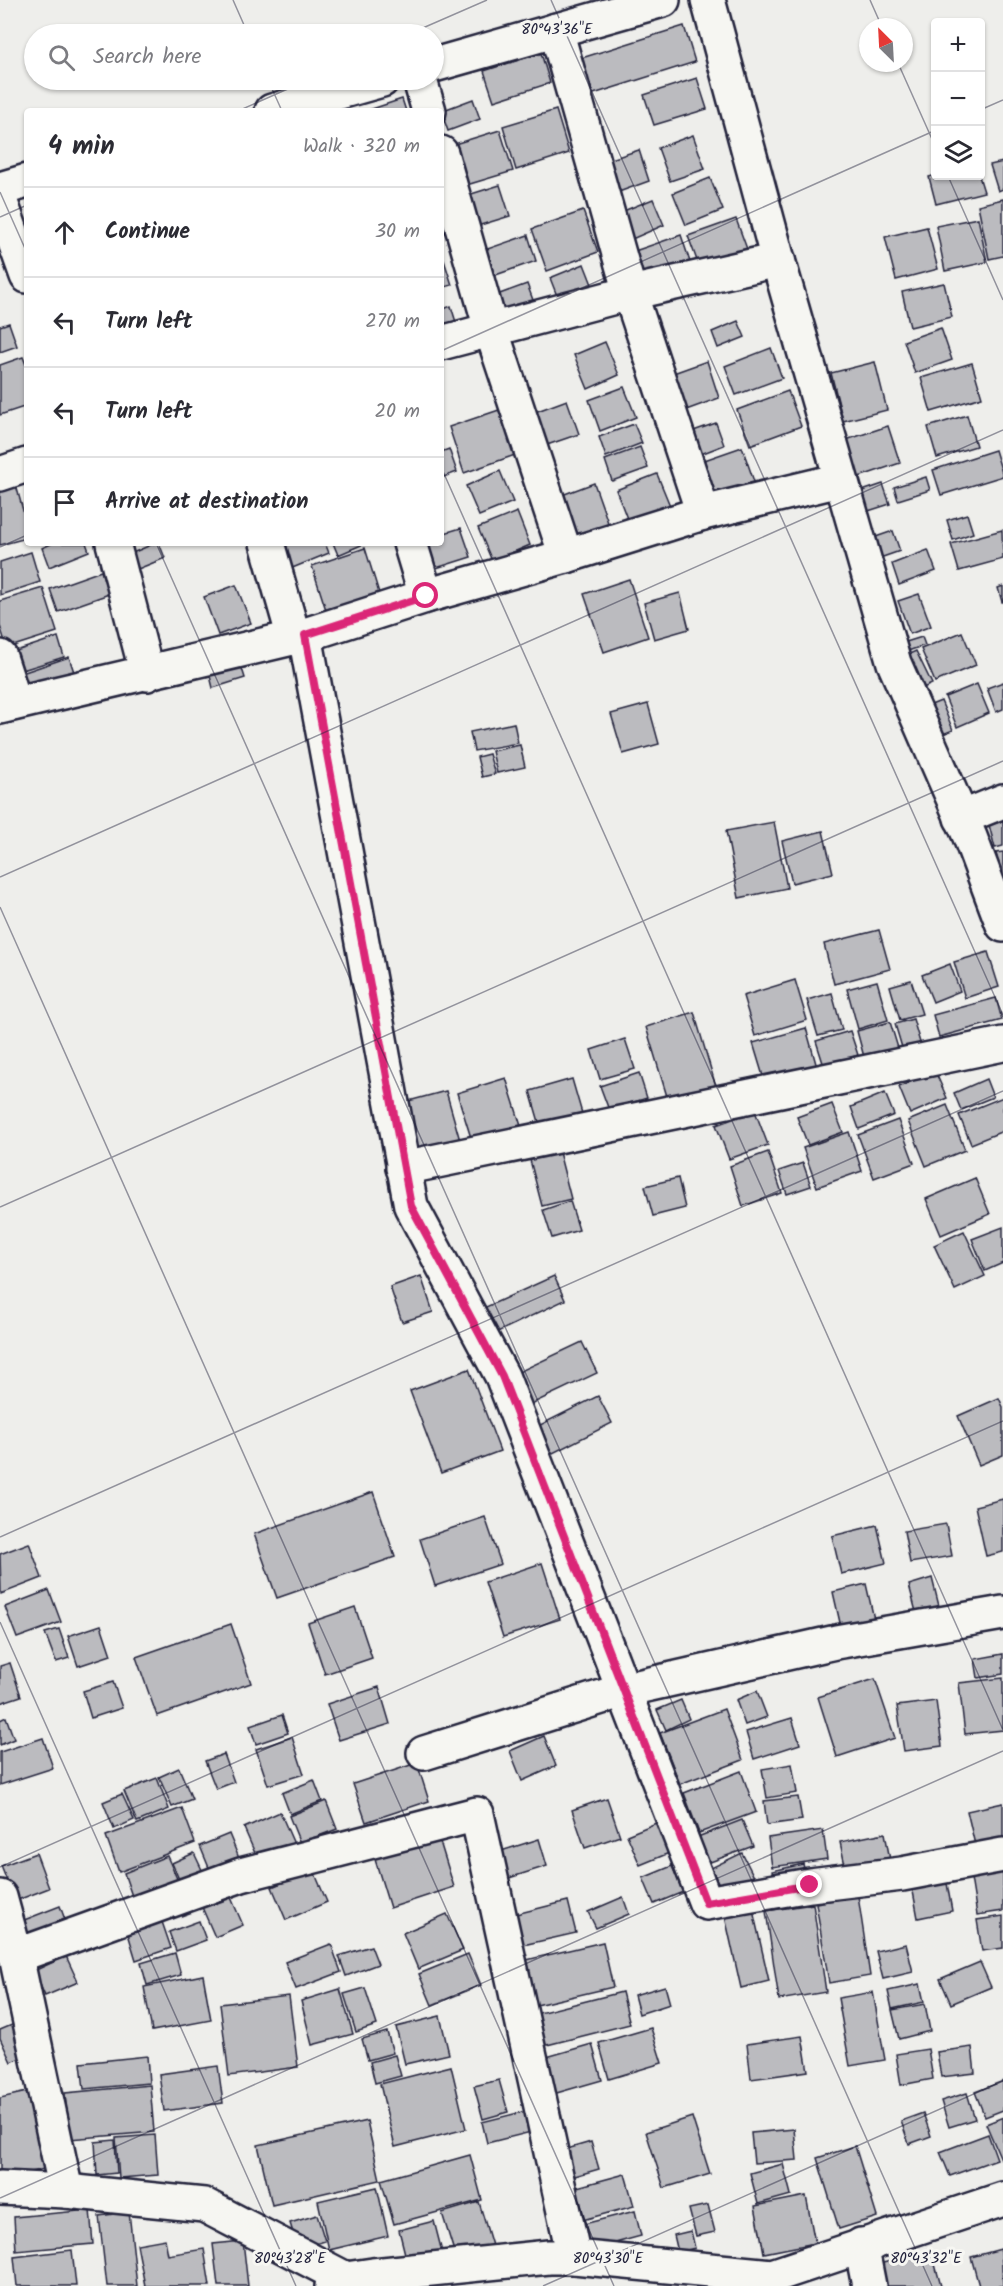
<!DOCTYPE html>
<meta charset="utf-8">
<style>
body{margin:0;font-family:Kalam,sans-serif;background:#f7f7f7;color:#2b2b33}
.controls{position:absolute;right:18px;top:18px;display:grid;overflow:hidden;border-radius:6px;box-shadow:0 2px 4px #0004}
.controls button{width:54px;height:54px;display:grid;place-items:center;padding:0;border:0;border-bottom:2px solid #e1e1e2;background:#fff;color:#2b2b33;font:30px sans-serif}
.compass{position:absolute;left:859px;top:18px;width:54px;height:54px;border-radius:50%;background:#fff;box-shadow:0 2px 4px #0004;rotate:336deg}
.stop{position:absolute;width:18px;height:18px;margin:-14px;border:4px solid #db2777;border-radius:50%;background:#fff}
.stop.end{background:#db2777;border-color:#fff;box-shadow:0 2px 6px #0008}
.list{margin:0;padding:0;list-style:none}
h2{display:flex;justify-content:space-between;align-items:center;height:78px;margin:0;padding:0 24px;font-size:26px}
h2 small{font-size:20px;font-weight:400;color:#7c7c81}
.list li{display:grid;grid-template-columns:39px 1fr auto;gap:18px;align-items:center;box-sizing:border-box;height:90px;padding:0 24px;border-top:2px solid #e1e1e2}
.list b{display:block;font-size:22px;white-space:nowrap}
.list em{font-size:20px;font-style:normal;color:#7c7c81}
.icon{flex:none;width:33px;height:33px;fill:none;stroke:currentColor;stroke-width:2;stroke-linecap:round;stroke-linejoin:round}
.map{position:relative;flex:none;width:1003px;height:2286px;overflow:hidden}
.search{position:absolute;background:#fff;box-shadow:0 2px 4px #0004;left:24px;top:24px;width:420px;height:66px;display:flex;align-items:center;gap:15px;box-sizing:border-box;padding:0 21px;border-radius:33px;color:#7c7c81;font-size:22px}
.panel{position:absolute;background:#fff;box-shadow:0 2px 4px #0004;left:24px;top:108px;width:420px;height:438px;border-radius:6px}
.map>svg:first-child{display:block}
.building{fill:#bbbbbf;stroke:#22223b;stroke-width:1.5}
.lines{fill:none;stroke-linecap:round;stroke-linejoin:round}
.minor-casing{stroke:#22223b;stroke-width:38}
.minor{stroke:#f6f6f2;stroke-width:33}
.route{stroke:#db2777;stroke-width:8}
.ticks{fill:none;stroke:#22223b;stroke-width:1.5;stroke-opacity:0.45}
.ticks-label{font-size:15px;text-anchor:middle;fill:#22223b;stroke:#f6f6f2;stroke-width:6;stroke-linejoin:round;paint-order:stroke}
</style>
<div class="map">
<svg width="1003" height="2286" viewBox="0 0 1003 2286">
<rect width="100%" height="100%" fill="#eeeeeb"/>
<filter id="ink" filterUnits="userSpaceOnUse"><feTurbulence type="fractalNoise" baseFrequency=".0167" numOctaves="2"/><feDisplacementMap in="SourceGraphic" scale="12" xChannelSelector="R" yChannelSelector="G"/><feConvolveMatrix kernelMatrix="1 2 1 2 8 2 1 2 1" color-interpolation-filters="sRGB"/></filter>
<g filter="url(#ink)">
<!-- building -->
<g class="building">
<polygon points="684,26 695,62 584,97 572,61"/>
<polygon points="541,53 550,83 494,101 484,71"/>
<polygon points="697,78 707,109 654,125 644,95"/>
<polygon points="402,99 406,111 366,111"/>
<polygon points="473,99 480,119 448,131 441,111"/>
<polygon points="556,110 569,153 516,170 503,126"/>
<polygon points="500,130 513,171 460,187 448,146"/>
<polygon points="693,135 705,169 670,181 658,148"/>
<polygon points="639,150 649,181 616,193 605,161"/>
<polygon points="1003,162 1003,189 998,191 990,165"/>
<polygon points="936,175 979,176 984,192 936,204 929,177"/>
<polygon points="710,178 723,210 686,225 673,193"/>
<polygon points="500,185 510,216 474,227 465,196"/>
<polygon points="653,199 664,225 632,239 621,212"/>
<polygon points="1003,199 1003,256 989,259 978,205"/>
<polygon points="583,211 598,252 547,271 532,229"/>
<polygon points="978,218 987,262 945,271 936,226"/>
<polygon points="736,219 747,249 699,266 688,236"/>
<polygon points="927,227 938,269 896,280 885,237"/>
<polygon points="528,235 536,261 487,278 479,252"/>
<polygon points="681,235 692,268 641,286 629,253"/>
<polygon points="441,251 452,285 441,288"/>
<polygon points="584,264 595,292 561,306 550,278"/>
<polygon points="944,283 952,317 910,327 902,292"/>
<polygon points="527,284 536,308 506,319 497,295"/>
<polygon points="451,306 459,332 441,338 441,310"/>
<polygon points="738,321 745,337 718,348 712,332"/>
<polygon points="9,323 17,346 0,352 0,326"/>
<polygon points="941,328 952,360 915,373 904,341"/>
<polygon points="605,342 619,375 588,389 574,355"/>
<polygon points="771,348 782,378 736,395 725,366"/>
<polygon points="23,357 27,367 27,406 0,415 0,365"/>
<polygon points="707,361 719,398 678,413 665,376"/>
<polygon points="875,362 887,410 843,421 831,373"/>
<polygon points="972,363 982,397 931,412 921,378"/>
<polygon points="624,387 636,417 600,431 589,400"/>
<polygon points="788,391 801,426 750,445 737,410"/>
<polygon points="567,400 579,434 544,446 532,413"/>
<polygon points="499,410 515,455 464,473 449,427"/>
<polygon points="967,415 976,446 937,458 928,427"/>
<polygon points="716,423 724,445 693,457 685,434"/>
<polygon points="634,424 642,443 606,457 599,437"/>
<polygon points="888,426 900,463 853,479 840,442"/>
<polygon points="640,447 648,468 612,481 605,460"/>
<polygon points="742,447 758,493 708,510 693,464"/>
<polygon points="449,449 457,472 441,478 441,452"/>
<polygon points="995,450 1003,476 941,495 933,470"/>
<polygon points="500,471 513,502 479,516 466,486"/>
<polygon points="657,474 673,513 631,529 616,490"/>
<polygon points="926,477 930,490 898,500 894,487"/>
<polygon points="594,483 611,531 571,545 554,498"/>
<polygon points="883,484 890,504 859,514 853,494"/>
<polygon points="16,485 27,525 27,538 0,545 0,490"/>
<polygon points="517,512 530,545 492,561 478,528"/>
<polygon points="967,514 973,533 953,540 947,520"/>
<polygon points="461,528 471,557 433,569 424,543 441,543 441,534"/>
<polygon points="1002,530 1003,559 959,571 951,544"/>
<polygon points="893,531 900,551 877,559 870,539"/>
<polygon points="53,543 86,543 89,551 49,567 42,548"/>
<polygon points="155,543 159,543 165,558 128,573 121,558"/>
<polygon points="279,543 325,543 329,553 290,569"/>
<polygon points="333,543 366,543 338,555"/>
<polygon points="365,548 379,593 326,610 312,566"/>
<polygon points="928,550 936,571 899,585 892,564"/>
<polygon points="31,552 40,582 0,595 0,562"/>
<polygon points="101,571 109,594 58,612 50,589"/>
<polygon points="629,579 648,637 604,652 584,594"/>
<polygon points="236,585 251,623 218,635 204,597"/>
<polygon points="1003,586 1003,602 1002,602 998,588"/>
<polygon points="43,588 57,632 7,648 0,626 0,601"/>
<polygon points="680,593 689,629 654,639 644,603"/>
<polygon points="919,594 931,626 910,634 898,601"/>
<polygon points="962,632 976,665 935,682 921,649"/>
<polygon points="58,637 64,657 16,672 10,653"/>
<polygon points="922,637 925,645 908,651 906,642"/>
<polygon points="916,651 932,684 921,689 905,656"/>
<polygon points="69,657 77,681 21,700 13,676"/>
<polygon points="239,659 245,678 213,688 208,668"/>
<polygon points="1003,682 1003,709 996,712 987,688"/>
<polygon points="977,684 989,713 957,727 945,697"/>
<polygon points="941,701 953,730 938,736 926,707"/>
<polygon points="648,704 659,744 623,754 611,714"/>
<polygon points="514,723 518,743 474,751 470,732"/>
<polygon points="520,745 525,767 497,773 492,751"/>
<polygon points="489,754 495,774 482,777 477,757"/>
<polygon points="1003,821 1003,846 995,848 989,825"/>
<polygon points="774,822 787,888 739,898 726,831"/>
<polygon points="823,831 833,873 792,883 782,841"/>
<polygon points="1003,852 1003,878 1001,878 996,853"/>
<polygon points="879,930 890,969 834,984 824,944"/>
<polygon points="988,952 999,987 965,998 954,962"/>
<polygon points="950,964 960,991 933,1002 922,975"/>
<polygon points="795,980 807,1020 755,1036 743,996"/>
<polygon points="911,980 922,1014 900,1020 890,986"/>
<polygon points="877,981 888,1020 858,1029 847,989"/>
<polygon points="832,993 842,1030 818,1036 807,1000"/>
<polygon points="996,998 1002,1020 939,1037 933,1015"/>
<polygon points="694,1012 717,1090 669,1103 646,1027"/>
<polygon points="913,1019 921,1046 903,1051 895,1024"/>
<polygon points="890,1022 898,1048 864,1057 857,1031"/>
<polygon points="806,1028 818,1071 766,1086 753,1043"/>
<polygon points="850,1031 858,1055 824,1066 816,1041"/>
<polygon points="625,1039 635,1069 600,1079 591,1050"/>
<polygon points="935,1071 947,1098 910,1114 899,1087"/>
<polygon points="639,1073 647,1098 609,1110 600,1086"/>
<polygon points="506,1078 521,1126 472,1141 457,1093"/>
<polygon points="572,1079 583,1117 541,1129 530,1091"/>
<polygon points="986,1079 993,1097 961,1110 954,1093"/>
<polygon points="446,1091 461,1144 416,1156 401,1103"/>
<polygon points="885,1093 894,1115 859,1129 851,1107"/>
<polygon points="1003,1097 1003,1131 971,1144 959,1115"/>
<polygon points="832,1104 843,1132 808,1145 797,1117"/>
<polygon points="947,1105 965,1150 926,1166 908,1121"/>
<polygon points="755,1111 768,1145 729,1159 716,1125"/>
<polygon points="898,1120 914,1163 874,1178 858,1135"/>
<polygon points="849,1132 862,1171 817,1187 803,1148"/>
<polygon points="559,1152 571,1199 542,1206 530,1160"/>
<polygon points="768,1152 782,1193 743,1206 730,1166"/>
<polygon points="803,1163 811,1186 787,1194 779,1171"/>
<polygon points="678,1178 685,1208 653,1216 645,1186"/>
<polygon points="975,1178 990,1214 941,1235 926,1199"/>
<polygon points="570,1201 579,1230 552,1238 543,1210"/>
<polygon points="1003,1227 1003,1263 985,1271 972,1239"/>
<polygon points="964,1231 985,1276 955,1290 934,1245"/>
<polygon points="421,1276 433,1312 402,1322 390,1287"/>
<polygon points="554,1276 565,1300 489,1336 477,1311"/>
<polygon points="582,1342 597,1373 525,1407 510,1376"/>
<polygon points="469,1369 500,1451 441,1473 410,1391"/>
<polygon points="598,1396 612,1423 547,1456 534,1428"/>
<polygon points="999,1398 1003,1407 1003,1455 979,1465 958,1416"/>
<polygon points="373,1492 395,1557 277,1598 254,1534"/>
<polygon points="1003,1499 1003,1552 986,1556 975,1506"/>
<polygon points="485,1517 501,1564 435,1586 420,1539"/>
<polygon points="946,1524 952,1556 910,1563 904,1531"/>
<polygon points="877,1525 886,1563 841,1574 832,1536"/>
<polygon points="29,1543 42,1578 1,1594 0,1554"/>
<polygon points="542,1563 560,1619 503,1637 485,1582"/>
<polygon points="932,1578 939,1606 916,1612 909,1585"/>
<polygon points="866,1584 874,1619 841,1627 833,1592"/>
<polygon points="49,1590 61,1622 17,1638 5,1607"/>
<polygon points="355,1607 372,1658 325,1674 308,1623"/>
<polygon points="231,1624 251,1683 157,1716 136,1657"/>
<polygon points="101,1625 111,1655 78,1666 68,1636"/>
<polygon points="59,1629 69,1658 56,1662 45,1633"/>
<polygon points="1003,1654 1003,1674 978,1678 975,1659"/>
<polygon points="10,1663 21,1696 0,1703 0,1666"/>
<polygon points="1003,1678 1003,1730 965,1734 959,1683"/>
<polygon points="875,1679 895,1738 837,1757 818,1697"/>
<polygon points="113,1682 122,1708 91,1718 83,1691"/>
<polygon points="379,1687 390,1724 339,1740 327,1704"/>
<polygon points="757,1691 767,1717 745,1725 736,1700"/>
<polygon points="681,1700 689,1719 666,1730 657,1710"/>
<polygon points="936,1701 942,1746 904,1751 897,1706"/>
<polygon points="724,1709 743,1760 680,1784 660,1733"/>
<polygon points="282,1715 288,1733 256,1744 250,1726"/>
<polygon points="6,1717 14,1739 0,1745 0,1720"/>
<polygon points="792,1718 800,1744 754,1759 746,1732"/>
<polygon points="544,1736 556,1766 522,1781 510,1751"/>
<polygon points="292,1737 304,1774 268,1785 256,1749"/>
<polygon points="43,1738 53,1768 0,1785 0,1752"/>
<polygon points="224,1754 234,1782 216,1789 205,1761"/>
<polygon points="417,1763 429,1801 366,1822 353,1784"/>
<polygon points="792,1764 797,1793 767,1798 762,1769"/>
<polygon points="179,1768 192,1799 172,1807 159,1777"/>
<polygon points="741,1771 756,1812 699,1833 684,1793"/>
<polygon points="157,1778 169,1809 137,1822 124,1791"/>
<polygon points="314,1780 322,1801 290,1814 282,1793"/>
<polygon points="122,1794 134,1820 114,1829 103,1802"/>
<polygon points="798,1797 802,1820 767,1825 764,1801"/>
<polygon points="607,1798 620,1836 585,1848 572,1810"/>
<polygon points="326,1801 337,1829 300,1843 289,1816"/>
<polygon points="1003,1803 1003,1843 976,1849 967,1811"/>
<polygon points="182,1808 195,1843 119,1872 106,1836"/>
<polygon points="280,1812 294,1844 258,1860 244,1828"/>
<polygon points="742,1820 753,1846 705,1864 695,1838"/>
<polygon points="661,1821 674,1851 640,1865 627,1835"/>
<polygon points="823,1830 827,1859 772,1867 768,1838"/>
<polygon points="437,1832 454,1887 390,1908 373,1853"/>
<polygon points="885,1833 890,1860 846,1870 840,1842"/>
<polygon points="229,1834 241,1863 212,1875 200,1846"/>
<polygon points="539,1839 547,1866 509,1878 501,1851"/>
<polygon points="36,1853 49,1888 15,1901 1,1866"/>
<polygon points="194,1853 204,1874 181,1884 172,1863"/>
<polygon points="742,1853 754,1877 723,1892 711,1868"/>
<polygon points="167,1856 178,1881 133,1899 124,1873"/>
<polygon points="803,1864 807,1882 776,1889 772,1871"/>
<polygon points="672,1866 683,1892 654,1904 643,1878"/>
<polygon points="313,1869 327,1902 286,1920 272,1887"/>
<polygon points="1003,1873 1003,1911 977,1915 971,1878"/>
<polygon points="946,1878 952,1911 918,1918 912,1886"/>
<polygon points="229,1893 243,1925 215,1937 201,1905"/>
<polygon points="858,1896 870,1976 829,1983 816,1903"/>
<polygon points="623,1897 629,1914 596,1928 588,1912"/>
<polygon points="568,1901 576,1933 523,1945 516,1914"/>
<polygon points="813,1904 826,1992 779,2000 766,1911"/>
<polygon points="60,1906 67,1925 21,1942 14,1924"/>
<polygon points="752,1906 769,1981 741,1988 724,1912"/>
<polygon points="447,1914 463,1950 418,1969 403,1933"/>
<polygon points="160,1916 171,1948 136,1960 126,1927"/>
<polygon points="1003,1916 1003,1948 982,1951 977,1920"/>
<polygon points="199,1921 206,1940 176,1951 169,1932"/>
<polygon points="603,1942 613,1987 532,2006 522,1961"/>
<polygon points="331,1944 341,1972 296,1989 285,1962"/>
<polygon points="906,1944 913,1972 883,1979 876,1951"/>
<polygon points="371,1946 378,1964 346,1976 339,1956"/>
<polygon points="175,1953 181,1975 147,1985 141,1963"/>
<polygon points="468,1954 481,1985 432,2005 419,1974"/>
<polygon points="66,1956 78,1982 45,1996 34,1971"/>
<polygon points="980,1962 991,1987 951,2004 940,1979"/>
<polygon points="203,1975 211,2020 152,2031 144,1987"/>
<polygon points="920,1984 924,2002 892,2009 888,1991"/>
<polygon points="665,1986 670,2004 639,2014 634,1995"/>
<polygon points="365,1988 377,2025 356,2032 344,1994"/>
<polygon points="340,1989 353,2034 312,2045 301,2001"/>
<polygon points="622,1992 630,2024 539,2047 531,2015"/>
<polygon points="873,1992 885,2060 850,2066 838,1998"/>
<polygon points="289,1996 298,2067 229,2076 220,2004"/>
<polygon points="925,2004 930,2031 899,2039 892,2010"/>
<polygon points="440,2016 449,2054 405,2064 396,2027"/>
<polygon points="19,2022 33,2053 11,2062 0,2038 0,2030"/>
<polygon points="651,2028 662,2063 609,2079 599,2043"/>
<polygon points="387,2032 393,2053 368,2060 362,2039"/>
<polygon points="802,2036 808,2071 751,2079 747,2044"/>
<polygon points="592,2044 602,2080 553,2094 543,2058"/>
<polygon points="972,2047 975,2073 941,2077 937,2052"/>
<polygon points="928,2049 933,2079 901,2085 896,2054"/>
<polygon points="395,2055 401,2076 375,2083 370,2062"/>
<polygon points="147,2056 149,2083 84,2089 81,2063"/>
<polygon points="218,2066 223,2103 164,2111 159,2074"/>
<polygon points="451,2066 466,2129 395,2147 380,2084"/>
<polygon points="499,2080 508,2112 483,2119 474,2086"/>
<polygon points="1003,2081 1003,2110 985,2117 975,2092"/>
<polygon points="150,2085 154,2132 69,2139 65,2093"/>
<polygon points="36,2090 53,2167 0,2179 0,2098"/>
<polygon points="967,2093 975,2119 949,2127 941,2101"/>
<polygon points="534,2109 539,2130 487,2143 482,2122"/>
<polygon points="923,2113 931,2136 909,2144 901,2121"/>
<polygon points="692,2117 710,2174 664,2188 646,2132"/>
<polygon points="1003,2117 1003,2158 1001,2159 986,2124"/>
<polygon points="367,2121 380,2180 272,2205 258,2145"/>
<polygon points="794,2129 797,2160 754,2163 751,2133"/>
<polygon points="988,2134 997,2159 950,2176 940,2152"/>
<polygon points="155,2135 158,2175 119,2178 116,2138"/>
<polygon points="115,2140 117,2173 97,2175 95,2142"/>
<polygon points="591,2142 599,2169 568,2178 560,2151"/>
<polygon points="855,2146 877,2217 839,2229 817,2158"/>
<polygon points="470,2155 482,2200 394,2224 381,2180"/>
<polygon points="783,2164 791,2195 758,2204 750,2173"/>
<polygon points="625,2174 634,2206 575,2222 566,2190"/>
<polygon points="377,2187 388,2236 329,2250 318,2201"/>
<polygon points="806,2196 815,2243 764,2253 755,2206"/>
<polygon points="479,2202 493,2249 457,2261 442,2213"/>
<polygon points="708,2205 715,2232 696,2236 689,2209"/>
<polygon points="90,2210 93,2244 16,2251 14,2217"/>
<polygon points="635,2211 641,2236 582,2252 576,2226"/>
<polygon points="129,2212 137,2286 107,2286 99,2216"/>
<polygon points="317,2215 325,2241 298,2249 290,2223"/>
<polygon points="434,2221 443,2256 408,2266 399,2230"/>
<polygon points="691,2231 695,2248 678,2252 674,2235"/>
<polygon points="165,2239 168,2255 204,2249 210,2286 145,2286 137,2244"/>
<polygon points="243,2241 248,2286 218,2286 213,2244"/>
<polygon points="1001,2249 1003,2286 979,2286 971,2257"/>
<polygon points="72,2250 76,2286 17,2286 14,2257"/>
<polygon points="931,2250 941,2286 878,2286 872,2266"/>
</g>
<g class="lines">
<!-- minor casing -->
<g class="minor-casing">
<g id="minor">
<polyline points="708,0 778,260 894,663 970,837 1003,925"/>
<polyline points="556,30 630,293 703,513"/>
<polyline points="434,65 663,0"/>
<polyline points="420,80 429,111"/>
<polyline points="272,111 382,80"/>
<polyline points="441,153 491,329 566,556"/>
<polyline points="0,189 27,181"/>
<polyline points="0,200 27,276"/>
<polyline points="441,343 630,293 778,260"/>
<polyline points="0,474 27,465"/>
<polyline points="113,543 147,674"/>
<polyline points="267,543 294,638"/>
<polyline points="410,543 426,596"/>
<polyline points="305,635 411,1206 502,1376 706,1903 810,1885 902,1874 1003,1855"/>
<polyline points="0,657 15,703"/>
<polyline points="0,707 305,635 426,596 566,556 703,513 840,480"/>
<polyline points="961,818 1003,801"/>
<polyline points="403,1168 1003,1044"/>
<polyline points="424,1753 624,1690 836,1642 1003,1613"/>
<polyline points="0,1897 16,1956 66,2191"/>
<polyline points="16,1956 241,1875 477,1814 574,2257"/>
<polyline points="0,2188 66,2191 204,2205 346,2279"/>
<polyline points="861,2245 869,2286"/>
<polyline points="332,2286 346,2279 373,2275 549,2257 574,2257 772,2276 1003,2199"/>
</g>
</g>
<!-- minor -->
<use href="#minor" class="minor"/>
</g>
</g>
<g class="lines" filter="url(#ink)">
<!-- route -->
<polyline class="route" points="426,596 305,635 411,1206 502,1376 706,1903 810,1885"/>
</g>
<!-- ticks -->
<path class="ticks" d="M233,0L248,34M551,0L1003,1015M870,0L882,27M409,34L487,0M898,63L936,148M268,80L282,111M980,110L1003,100M238,111L308,80M948,176L1003,300M0,192L27,253M0,217L27,205M441,351L936,130M441,467L1003,1730M156,543L932,2286M0,547L27,535M0,877L1003,430M0,907L614,2286M0,1207L1003,761M0,1537L1003,1091M0,1622L296,2286M0,1867L1003,1421M0,2198L1003,1751M543,2286L1003,2081"/>
<g class="ticks-label">
<text x="557" y="34">80°43'36"E</text>
<text x="290" y="2263">80°43'28"E</text>
<text x="608" y="2263">80°43'30"E</text>
<text x="926" y="2263">80°43'32"E</text>
</g>
</svg>
<div class="controls">
<button>+</button>
<button>−</button>
<button><svg class="icon" aria-label="layers" viewBox="0 0 24 24"><path d="M12 4l9 5-9 5-9-5zM3 14l9 5 9-5"/></svg></button>
</div>
<svg class="compass" viewBox="-18 -18 36 36"><path d="M0-13l5 13h-10z" fill="#e53935"/><path d="M0 13l5-13h-10z" fill="#7c7c81"/></svg>
<div class="stop" style="left:426px;top:596px"></div>
<div class="stop end" style="left:810px;top:1885px"></div>
<div class="search"><svg class="icon" aria-label="search" viewBox="0 0 24 24"><circle cx="10" cy="10" r="6"/><path d="M15 15l6 6"/></svg>Search here</div>
<section class="panel">
<h2>4 min<small>Walk · 320 m</small></h2>
<ul class="list">
<li><svg class="icon" aria-label="ahead" viewBox="0 0 24 24"><path d="M12 20V5M6 11l6-6 6 6"/></svg><div><b>Continue</b></div><em>30 m</em></li>
<li><svg class="icon" aria-label="left" viewBox="0 0 24 24"><path d="M17 20v-9H6M10 6l-5 5 5 5"/></svg><div><b>Turn left</b></div><em>270 m</em></li>
<li><svg class="icon" aria-label="left" viewBox="0 0 24 24"><path d="M17 20v-9H6M10 6l-5 5 5 5"/></svg><div><b>Turn left</b></div><em>20 m</em></li>
<li><svg class="icon" aria-label="arrive" viewBox="0 0 24 24"><path d="M6 21V4h12l-3 4 3 4H6"/></svg><div><b>Arrive at destination</b></div></li>
</ul>
</section>
</div>
